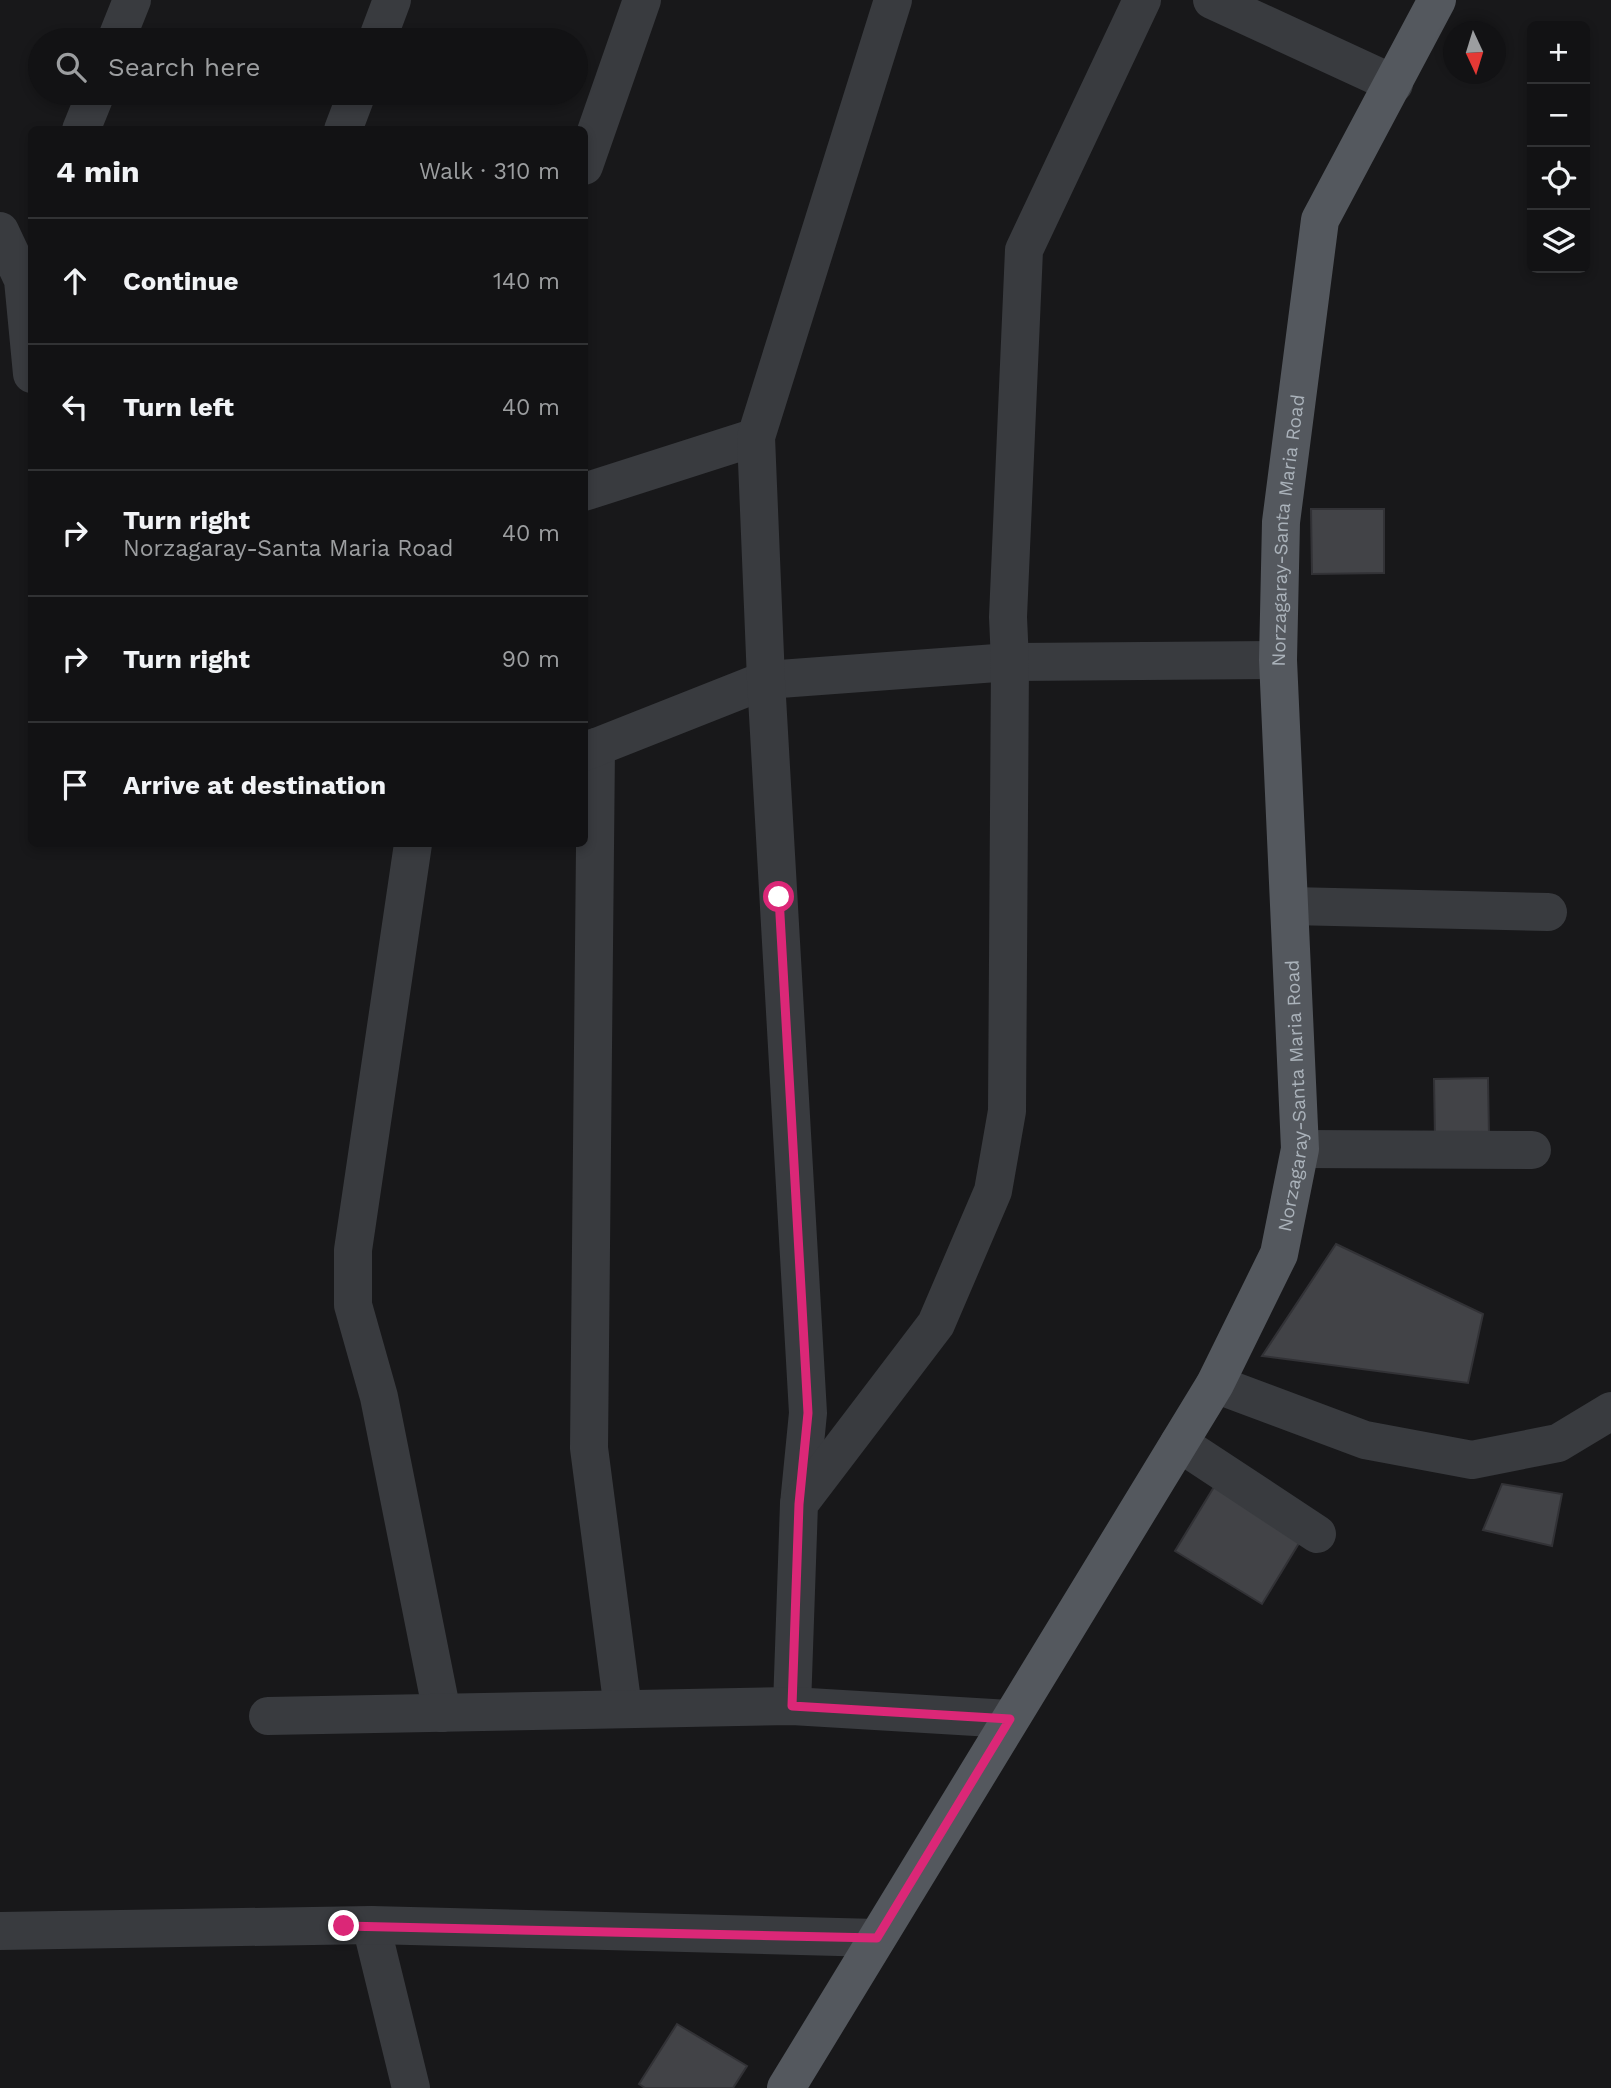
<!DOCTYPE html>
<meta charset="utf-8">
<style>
body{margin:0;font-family:"Work Sans",sans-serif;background:#1b1b1d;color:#f1f3f6}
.controls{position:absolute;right:21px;top:21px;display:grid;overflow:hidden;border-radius:10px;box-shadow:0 4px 10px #0003}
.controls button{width:63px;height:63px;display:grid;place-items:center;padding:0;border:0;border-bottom:2px solid #313234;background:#121214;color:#f1f3f6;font:35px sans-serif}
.compass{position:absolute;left:1443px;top:21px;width:63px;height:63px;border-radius:50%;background:#121214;box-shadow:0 4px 10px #0003;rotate:176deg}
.stop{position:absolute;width:21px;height:21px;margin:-16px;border:5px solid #db2777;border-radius:50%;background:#fff}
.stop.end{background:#db2777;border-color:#fff;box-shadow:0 2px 7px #0008}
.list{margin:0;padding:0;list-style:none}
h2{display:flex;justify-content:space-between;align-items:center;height:91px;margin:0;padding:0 28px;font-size:30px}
h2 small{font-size:23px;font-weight:400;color:#9c9ea0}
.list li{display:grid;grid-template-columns:46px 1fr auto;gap:21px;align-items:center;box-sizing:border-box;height:126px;padding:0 28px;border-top:2px solid #313234}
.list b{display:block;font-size:26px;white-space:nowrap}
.list p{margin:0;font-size:23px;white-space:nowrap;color:#9c9ea0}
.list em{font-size:23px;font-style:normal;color:#9c9ea0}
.icon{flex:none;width:38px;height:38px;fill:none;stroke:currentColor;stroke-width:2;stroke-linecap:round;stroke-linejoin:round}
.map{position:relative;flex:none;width:1611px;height:2088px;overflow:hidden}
.search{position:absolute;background:#121214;box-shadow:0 4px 10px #0003;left:28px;top:28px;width:560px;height:77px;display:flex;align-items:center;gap:18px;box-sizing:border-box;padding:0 24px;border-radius:38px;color:#9c9ea0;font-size:26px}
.panel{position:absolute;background:#121214;box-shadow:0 4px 10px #0003;left:28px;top:126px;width:560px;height:721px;border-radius:10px}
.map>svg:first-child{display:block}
.building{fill:#424347;stroke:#323236;stroke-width:2}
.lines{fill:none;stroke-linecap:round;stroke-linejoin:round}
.minor{stroke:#393b3f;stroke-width:38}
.major{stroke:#54585e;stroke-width:38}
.route{stroke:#db2777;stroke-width:9}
.labels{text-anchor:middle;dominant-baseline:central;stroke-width:7;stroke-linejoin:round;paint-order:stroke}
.street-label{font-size:19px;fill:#aab2ba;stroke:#131315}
</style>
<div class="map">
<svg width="1611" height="2088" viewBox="0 0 1611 2088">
<rect width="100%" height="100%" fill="#18181a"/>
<!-- building -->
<g class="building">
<polygon points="1311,509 1384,509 1384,573 1312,574"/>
<polygon points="1488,1078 1489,1137 1435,1138 1434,1079"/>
<polygon points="1336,1244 1483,1314 1468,1383 1262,1356"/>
<polygon points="1220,1477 1307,1530 1262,1604 1175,1551"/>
<polygon points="1502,1484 1562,1494 1552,1546 1483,1530"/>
<polygon points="677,2024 747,2066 733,2088 645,2088 639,2084"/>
</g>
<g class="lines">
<!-- minor -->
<g class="minor">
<polyline points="1212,0 1394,84"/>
<polyline points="116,40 132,0"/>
<polyline points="377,40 392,0"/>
<polyline points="81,130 96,93"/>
<polyline points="343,130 357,93"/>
<polyline points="584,166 642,0"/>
<polyline points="0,231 23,280 32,374"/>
<polyline points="584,492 756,437"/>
<polyline points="596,747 589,1448 623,1709"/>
<polyline points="584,752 766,680 1010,662 1278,660"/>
<polyline points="413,844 353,1250 353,1305 379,1397 442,1713"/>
<polyline points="1291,906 1548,912"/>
<polyline points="1300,1149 1532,1150"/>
<polyline points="1215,1384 1365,1440 1472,1460 1558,1443 1611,1411"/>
<polyline points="1179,1443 1317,1534"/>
<polyline points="799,1504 808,1413 766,680 756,437 893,0"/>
<polyline points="792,1706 799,1504 936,1324 993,1191 1007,1111 1010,662 1008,617 1024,250 1142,0"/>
<polyline points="268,1716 792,1706 1009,1719"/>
<polyline points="371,1925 411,2088"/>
<polyline points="0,1931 371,1925 877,1938"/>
</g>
<!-- major -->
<path class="major" id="s1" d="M786,2088L1215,1384L1279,1254L1300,1149L1278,660L1281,522L1320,220L1437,0"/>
</g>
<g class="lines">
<!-- route -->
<polyline class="route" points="344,1926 877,1938 1010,1719 792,1706 799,1504 808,1413 779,897"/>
</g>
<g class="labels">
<!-- street labels -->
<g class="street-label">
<text stroke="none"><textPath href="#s1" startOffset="1696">Norzagaray-Santa Maria Road</textPath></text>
<text stroke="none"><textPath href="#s1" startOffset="1129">Norzagaray-Santa Maria Road</textPath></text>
</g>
</g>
</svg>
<div class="controls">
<button>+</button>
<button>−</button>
<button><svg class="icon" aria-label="locate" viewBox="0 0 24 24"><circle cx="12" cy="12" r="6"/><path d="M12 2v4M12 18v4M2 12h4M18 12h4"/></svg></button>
<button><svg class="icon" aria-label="layers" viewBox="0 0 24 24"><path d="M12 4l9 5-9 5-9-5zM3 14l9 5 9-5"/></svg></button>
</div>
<svg class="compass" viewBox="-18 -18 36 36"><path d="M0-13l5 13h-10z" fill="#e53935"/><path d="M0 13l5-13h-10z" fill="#9c9ea0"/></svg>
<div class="stop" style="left:779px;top:897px"></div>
<div class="stop end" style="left:344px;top:1926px"></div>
<div class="search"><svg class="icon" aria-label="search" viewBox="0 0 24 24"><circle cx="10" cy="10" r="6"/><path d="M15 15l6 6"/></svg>Search here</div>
<section class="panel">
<h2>4 min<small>Walk · 310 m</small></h2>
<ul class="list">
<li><svg class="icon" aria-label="ahead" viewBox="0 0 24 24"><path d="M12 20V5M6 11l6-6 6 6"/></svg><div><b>Continue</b></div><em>140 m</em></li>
<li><svg class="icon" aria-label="left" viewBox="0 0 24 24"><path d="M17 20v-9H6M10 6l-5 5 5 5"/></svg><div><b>Turn left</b></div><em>40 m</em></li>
<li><svg class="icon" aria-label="right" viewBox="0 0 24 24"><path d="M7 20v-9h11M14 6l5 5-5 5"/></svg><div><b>Turn right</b><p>Norzagaray-Santa Maria Road</p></div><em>40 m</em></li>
<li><svg class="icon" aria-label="right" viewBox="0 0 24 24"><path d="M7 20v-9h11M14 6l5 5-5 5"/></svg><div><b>Turn right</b></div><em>90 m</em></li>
<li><svg class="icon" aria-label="arrive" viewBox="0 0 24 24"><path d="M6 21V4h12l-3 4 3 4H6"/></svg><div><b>Arrive at destination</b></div></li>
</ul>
</section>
</div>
